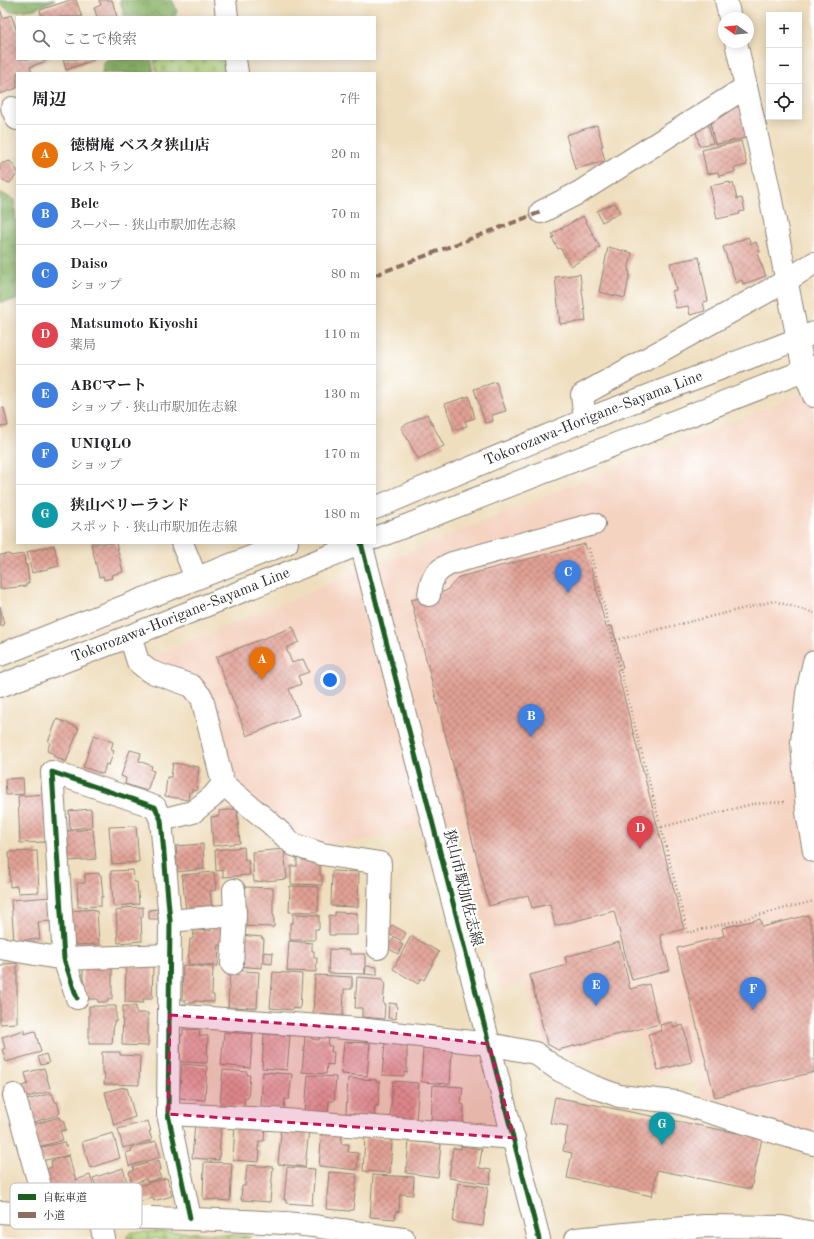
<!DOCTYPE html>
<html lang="ja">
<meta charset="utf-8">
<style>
body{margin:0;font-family:"Old Standard TT","Noto Serif JP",serif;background:#f6f6f6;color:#202124}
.controls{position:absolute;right:12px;top:12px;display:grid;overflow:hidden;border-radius:0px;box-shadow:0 2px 10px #0003}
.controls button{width:36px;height:36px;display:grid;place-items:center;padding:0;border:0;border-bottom:1px solid #e0e0e0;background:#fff;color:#202124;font:20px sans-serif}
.compass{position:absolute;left:718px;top:12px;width:36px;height:36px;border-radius:50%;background:#fff;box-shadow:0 2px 10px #0003;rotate:285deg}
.you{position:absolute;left:330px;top:680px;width:14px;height:14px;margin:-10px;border:3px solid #fff;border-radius:50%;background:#1a73e8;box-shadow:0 0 0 6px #1a73e833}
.badge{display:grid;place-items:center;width:26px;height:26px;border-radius:50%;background:#7c3aed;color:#fff;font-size:13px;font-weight:700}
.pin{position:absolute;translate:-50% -33px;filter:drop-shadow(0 1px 2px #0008)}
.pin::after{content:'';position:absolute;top:21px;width:14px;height:12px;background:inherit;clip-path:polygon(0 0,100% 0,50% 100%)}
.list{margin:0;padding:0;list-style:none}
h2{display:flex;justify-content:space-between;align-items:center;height:52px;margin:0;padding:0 16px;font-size:17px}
h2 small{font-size:13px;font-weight:400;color:#757577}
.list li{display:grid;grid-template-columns:26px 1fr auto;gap:12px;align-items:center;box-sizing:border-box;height:60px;padding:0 16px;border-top:1px solid #e0e0e0}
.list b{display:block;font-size:15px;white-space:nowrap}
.list p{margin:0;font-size:13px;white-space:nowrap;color:#757577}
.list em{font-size:13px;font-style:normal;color:#757577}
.icon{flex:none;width:22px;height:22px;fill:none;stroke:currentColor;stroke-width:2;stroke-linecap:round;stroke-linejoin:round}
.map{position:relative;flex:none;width:814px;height:1239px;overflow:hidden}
.search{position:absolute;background:#fff;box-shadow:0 2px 10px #0003;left:16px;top:16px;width:360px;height:44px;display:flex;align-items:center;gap:10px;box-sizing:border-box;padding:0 14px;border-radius:0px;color:#757577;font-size:15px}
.panel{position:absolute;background:#fff;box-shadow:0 2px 10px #0003;left:16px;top:72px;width:360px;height:472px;border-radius:0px}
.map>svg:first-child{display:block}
.built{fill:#f5d3c1}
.forest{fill:url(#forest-crowns);stroke:#5c704a}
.cemetery{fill:url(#cemetery-stones);stroke:#6e7e52}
.building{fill:url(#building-cross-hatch)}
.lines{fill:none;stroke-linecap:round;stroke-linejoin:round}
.minor-casing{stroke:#8d8474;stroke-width:24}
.major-casing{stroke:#8d8474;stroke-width:24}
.path{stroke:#8d8474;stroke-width:2.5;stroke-dasharray:1 3;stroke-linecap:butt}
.minor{stroke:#fff;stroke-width:22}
.major{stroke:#fff;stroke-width:22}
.quiet{stroke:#8d6e63;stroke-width:4;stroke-dasharray:8 4;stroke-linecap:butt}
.cycleway-casing{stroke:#fff;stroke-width:8}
.cycleway{stroke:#1b5e20;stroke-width:5}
.marked{fill:#c2185b;fill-opacity:0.2;stroke:#c2185b;stroke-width:3;stroke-dasharray:8 5;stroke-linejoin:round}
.labels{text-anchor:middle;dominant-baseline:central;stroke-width:4;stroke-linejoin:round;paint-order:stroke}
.street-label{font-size:15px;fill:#2b2b2b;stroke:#fff}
.key{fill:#fff;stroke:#bfbfbf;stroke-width:1}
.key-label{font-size:11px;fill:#2b2b2b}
</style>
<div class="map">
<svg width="814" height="1239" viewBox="0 0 814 1239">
<defs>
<pattern id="forest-crowns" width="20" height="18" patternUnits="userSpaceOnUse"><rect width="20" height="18" fill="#8cb46a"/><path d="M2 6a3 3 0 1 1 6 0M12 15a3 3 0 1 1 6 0" fill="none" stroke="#739357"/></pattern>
<pattern id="cemetery-stones" width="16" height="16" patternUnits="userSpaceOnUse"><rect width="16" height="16" fill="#b1d27a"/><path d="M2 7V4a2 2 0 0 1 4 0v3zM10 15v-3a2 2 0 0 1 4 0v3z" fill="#98b46a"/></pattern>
<pattern id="building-cross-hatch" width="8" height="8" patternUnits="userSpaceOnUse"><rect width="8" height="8" fill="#e1a195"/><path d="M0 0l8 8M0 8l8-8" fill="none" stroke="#b7837a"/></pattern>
</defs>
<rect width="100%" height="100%" fill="#fff"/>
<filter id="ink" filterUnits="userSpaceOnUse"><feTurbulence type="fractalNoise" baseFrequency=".025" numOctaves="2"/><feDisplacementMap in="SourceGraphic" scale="8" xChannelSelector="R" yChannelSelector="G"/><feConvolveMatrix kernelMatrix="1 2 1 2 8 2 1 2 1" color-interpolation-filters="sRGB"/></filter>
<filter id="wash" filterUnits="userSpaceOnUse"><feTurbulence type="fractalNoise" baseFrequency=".012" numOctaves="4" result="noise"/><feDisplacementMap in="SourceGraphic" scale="16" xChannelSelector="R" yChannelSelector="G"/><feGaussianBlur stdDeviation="0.9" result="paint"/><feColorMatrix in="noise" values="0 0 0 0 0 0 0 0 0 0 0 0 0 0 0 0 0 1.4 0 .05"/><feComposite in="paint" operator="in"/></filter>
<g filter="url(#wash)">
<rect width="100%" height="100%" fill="#efdebe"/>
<!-- built -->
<polygon class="built" points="814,389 814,1135 703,1102 693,1065 652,1077 640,1036 554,1057 543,1051 526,984 500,989 458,822 327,846 295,840 225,769 206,683 157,668 153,656 595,476"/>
<!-- forest -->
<g class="forest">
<polygon points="0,0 55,0 34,9 11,12 0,4"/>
<polygon points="120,0 172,0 177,10 175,17 125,17"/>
<polygon points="108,59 151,59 154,73 102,73 103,63"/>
<polygon points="0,192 14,200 17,230 17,300 0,302"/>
</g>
<!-- cemetery -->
<g class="cemetery">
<polygon points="154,59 231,59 233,73 157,73"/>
<polygon points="131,1232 180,1232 250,1236 249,1239 127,1239 127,1236"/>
</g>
<g id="blocks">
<!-- building -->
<g class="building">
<polygon points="70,0 76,0 82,17 42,17 40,10"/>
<polygon points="99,0 112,0 117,17 97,17 94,8 101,5"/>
<polygon points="0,9 3,18 11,15 17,31 17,59 51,59 30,67 32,73 17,73 17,88 0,94"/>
<polygon points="63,59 96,59 66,70"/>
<polygon points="740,106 750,137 718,144 715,144 709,118 722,110"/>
<polygon points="708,123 713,143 699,146 695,126"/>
<polygon points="597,125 603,146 601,146 605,161 575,169 566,135"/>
<polygon points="741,141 747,165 734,168 735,172 719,176 718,172 707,174 702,150"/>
<polygon points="10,161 17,170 17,174 10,183 0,180 0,164"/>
<polygon points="730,182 730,184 733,183 737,199 742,198 745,211 739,212 740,214 717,219 710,186"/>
<polygon points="615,203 620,213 602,222 597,211"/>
<polygon points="583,216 600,247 596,249 597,251 571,266 560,248 558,249 552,238 554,237 552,234"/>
<polygon points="748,237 751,244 756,242 760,252 757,254 766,276 743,284 742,280 736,283 723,247"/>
<polygon points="608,247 632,253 628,271 630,272 625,298 599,292"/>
<polygon points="699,257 708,301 703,302 705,311 690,315 688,306 676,308 672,291 676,290 670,263"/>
<polygon points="580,274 586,321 560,324 555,277"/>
<polygon points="496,382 506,411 492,415 493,421 485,423 474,389"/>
<polygon points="469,396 475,418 465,421 467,426 454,430 445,404"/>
<polygon points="4,408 8,426 0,427 0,409"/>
<polygon points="427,414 444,446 418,459 401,427"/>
<polygon points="91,543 116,543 123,572 111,575 112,578 104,580 103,576 99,577"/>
<polygon points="585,544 606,627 612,626 623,668 617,670 684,929 660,935 670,970 632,980 614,911 555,926 550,904 532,908 528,895 489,906 411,600 446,591 459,577"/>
<polygon points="54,545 59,566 32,573 27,552"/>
<polygon points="10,554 10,556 24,554 25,565 27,565 29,583 26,584 26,586 0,589 0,555"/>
<polygon points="0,606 4,625 0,626"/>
<polygon points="293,627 299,642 286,648 292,663 303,659 309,672 298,676 301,684 289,689 299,715 247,736 216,657"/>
<polygon points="57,719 79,728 66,762 53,756 54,754 47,751 50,743 48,742"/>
<polygon points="94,735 113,742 111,750 114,751 109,765 106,764 103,774 83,767"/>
<polygon points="130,750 141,753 139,761 152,766 151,770 154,771 147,791 125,784 126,778 121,776"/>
<polygon points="173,763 199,767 196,791 192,790 192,792 189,792 188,800 165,796 167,777 171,777"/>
<polygon points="23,778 24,794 6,795 5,779"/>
<polygon points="45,794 47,842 20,843 18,796"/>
<polygon points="91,809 92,827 70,829 69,811"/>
<polygon points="237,809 240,843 213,846 211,817 219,816 219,811"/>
<polygon points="136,826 139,862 112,864 109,827"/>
<polygon points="93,829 96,859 69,861 67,831"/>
<polygon points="203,844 204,869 177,872 176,846"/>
<polygon points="244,847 245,860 248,860 250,875 223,877 223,870 216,871 215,850"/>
<polygon points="284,849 287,879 254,882 252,852"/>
<polygon points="37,851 39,892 18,893 17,886 10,887 9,852"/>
<polygon points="297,856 309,859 309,862 320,863 320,875 322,875 322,885 291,884 291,866 297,866"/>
<polygon points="133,870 134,882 137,882 139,904 113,906 111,871"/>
<polygon points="332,871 359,872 358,907 331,906"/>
<polygon points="214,872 216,890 210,891 212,909 186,911 182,875"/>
<polygon points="99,873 99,875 101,875 103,897 101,897 101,906 78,907 77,883 85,883 85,874"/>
<polygon points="290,886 319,887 318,912 289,912"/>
<polygon points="245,887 273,888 273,915 274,915 274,927 242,926"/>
<polygon points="51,897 53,921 38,922 40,939 14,941 11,900"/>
<polygon points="143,907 143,917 141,917 142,941 118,943 116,911 122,910 122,908"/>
<polygon points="94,909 94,911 97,911 99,944 72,945 70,911"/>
<polygon points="158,909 158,919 149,919 149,910"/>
<polygon points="335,912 357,913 357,935 329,935 329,915 335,916"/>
<polygon points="293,914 319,915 319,929 315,929 315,940 290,940 290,923 293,923"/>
<polygon points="808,915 814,937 814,1072 715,1097 677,948 724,936 722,928 760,919 762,927"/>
<polygon points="392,925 406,933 402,941 387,933"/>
<polygon points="211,926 228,927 227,946 219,945 218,966 188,964 190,939 193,939 194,930 211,931"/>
<polygon points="239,935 262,937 262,939 264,939 262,968 237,966"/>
<polygon points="411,936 439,952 424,980 421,978 418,984 393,969"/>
<polygon points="393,939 403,945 398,954 387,948"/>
<polygon points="289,941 312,943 312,951 314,951 314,958 317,958 316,972 287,971"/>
<polygon points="619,942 630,989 649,984 659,1024 558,1050 547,1044 530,975 567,965 565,957"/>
<polygon points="329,949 350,950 350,954 365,954 365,974 328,973"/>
<polygon points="264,952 273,953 272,964 264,963"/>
<polygon points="17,963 17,1023 0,1024 0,966 3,966 3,964"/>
<polygon points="83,965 112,965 112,999 108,999 108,1002 98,1002 97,999 87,999 86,988 83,988"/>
<polygon points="126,965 153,966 152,999 143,999 143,1003 125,1002"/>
<polygon points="183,965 213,967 212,995 214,995 214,1002 194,1001 194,1003 185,1003 185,1000 182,1000"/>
<polygon points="366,966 377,967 377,975 365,974"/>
<polygon points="230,970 259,972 257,1008 228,1007"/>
<polygon points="273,972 302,974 300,1009 292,1008 292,1010 270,1008"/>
<polygon points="315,975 352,977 352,989 344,989 343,1016 313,1014"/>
<polygon points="357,977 383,979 383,981 385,982 383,1004 385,1004 384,1019 362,1017 362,1008 355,1008"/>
<polygon points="389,1003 397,1004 396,1019 388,1018"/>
<polygon points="89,1006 116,1006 116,1022 114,1021 112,1044 89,1044"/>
<polygon points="123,1006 136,1006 136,1013 148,1013 148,1046 122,1045"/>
<polygon points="672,1022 674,1028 683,1025 692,1062 658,1070 648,1034 662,1031 660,1025"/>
<polygon points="183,1029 200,1030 199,1036 208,1036 207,1063 180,1062 181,1035 183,1035"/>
<polygon points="24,1030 24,1034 35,1031 41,1052 6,1062 2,1049 5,1049 2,1037"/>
<polygon points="224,1032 253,1034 250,1068 221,1065"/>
<polygon points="264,1034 290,1036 287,1070 262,1068"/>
<polygon points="305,1036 311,1037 312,1039 319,1040 320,1037 329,1038 328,1046 332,1046 331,1052 334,1052 333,1065 327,1064 326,1074 302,1072"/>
<polygon points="344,1042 370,1043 367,1076 341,1074"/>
<polygon points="385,1043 407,1045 407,1073 404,1072 404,1076 382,1075"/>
<polygon points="423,1048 452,1050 450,1084 421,1082"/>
<polygon points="102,1052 120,1052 120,1055 140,1056 139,1085 104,1084 105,1073 102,1073"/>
<polygon points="46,1054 49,1063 41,1065 38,1057"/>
<polygon points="182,1064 207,1066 205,1100 179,1098"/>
<polygon points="44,1068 51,1091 23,1098 20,1087 28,1084 25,1073"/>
<polygon points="223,1070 247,1072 247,1075 250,1075 248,1098 245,1098 244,1107 220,1105"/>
<polygon points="263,1072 292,1074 289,1099 285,1099 284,1109 261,1107"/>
<polygon points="308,1075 336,1077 334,1101 329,1101 328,1113 305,1111"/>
<polygon points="348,1078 376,1080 376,1082 380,1082 378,1106 375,1106 374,1116 346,1113"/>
<polygon points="393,1081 419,1083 416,1120 390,1118"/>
<polygon points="433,1085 463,1087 461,1104 464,1105 463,1124 431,1122"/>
<polygon points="124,1087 124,1089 127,1088 135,1117 114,1125 105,1092"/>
<polygon points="52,1093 55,1102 57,1102 60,1113 58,1114 58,1115 30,1123 23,1101"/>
<polygon points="555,1097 762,1138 751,1189 657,1170 652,1196 567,1178 572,1153 563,1151 568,1126 550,1123"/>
<polygon points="59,1117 60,1120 63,1120 66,1130 60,1131 63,1140 35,1148 31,1125"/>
<polygon points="148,1121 151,1131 149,1131 152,1140 123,1148 118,1129"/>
<polygon points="195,1123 221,1125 219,1160 192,1158"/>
<polygon points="235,1125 265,1127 264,1141 259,1141 258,1150 260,1151 259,1162 233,1160"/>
<polygon points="281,1127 309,1130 305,1167 278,1164 281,1134 280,1134"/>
<polygon points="322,1131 342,1132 341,1144 349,1144 348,1152 358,1153 357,1170 319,1166"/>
<polygon points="113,1133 120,1158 90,1168 82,1142"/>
<polygon points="365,1137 390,1139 390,1141 392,1141 390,1173 363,1171"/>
<polygon points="156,1141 161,1157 129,1166 126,1153 132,1151 131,1148"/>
<polygon points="409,1141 441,1144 438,1177 406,1173"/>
<polygon points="64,1142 65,1146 67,1146 69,1155 41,1161 38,1148"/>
<polygon points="461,1146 482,1149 479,1168 491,1170 490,1184 449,1178 453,1148 461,1149"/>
<polygon points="68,1156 76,1180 90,1175 94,1188 76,1194 76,1193 59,1198 58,1197 53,1198 45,1172 47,1171 47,1169 52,1167 51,1161"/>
<polygon points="159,1160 161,1170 158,1171 161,1178 147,1182 146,1179 132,1184 129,1172 134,1170 133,1167"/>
<polygon points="204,1162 232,1163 230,1201 203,1199"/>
<polygon points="247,1165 273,1167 270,1202 241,1200 242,1186 245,1186"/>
<polygon points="287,1167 315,1169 312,1205 286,1203 286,1200 284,1200"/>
<polygon points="123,1168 130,1192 99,1201 95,1187 96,1186 93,1178"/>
<polygon points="329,1172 357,1174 353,1210 350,1210 350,1211 326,1209"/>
<polygon points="373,1175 414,1177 413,1195 400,1194 399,1212 396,1211 395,1219 370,1217"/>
<polygon points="167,1178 172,1196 154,1201 153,1198 138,1202 135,1191 140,1190 138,1186"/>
<polygon points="458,1183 488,1187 483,1226 453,1222"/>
</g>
</g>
</g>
<g filter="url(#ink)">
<use href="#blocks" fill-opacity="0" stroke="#8d8474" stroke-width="1"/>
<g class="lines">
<!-- minor casing -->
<g class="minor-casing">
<g id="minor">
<polyline points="225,0 227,17"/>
<polyline points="726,0 730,18"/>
<polyline points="736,42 769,190 804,371 814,396"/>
<polyline points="235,59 237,73"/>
<polyline points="12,108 17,119"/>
<polyline points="541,212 580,192 746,87"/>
<polyline points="585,420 582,395 786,281 814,263"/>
<polyline points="182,543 196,578"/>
<polyline points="361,543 539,1239"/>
<path d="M429,595C431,577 436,570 452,563L594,524"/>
<polyline points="130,636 138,662 149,671 192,686 202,698 223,784 269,822 294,845 322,854 380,863 378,948"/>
<polyline points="814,662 807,693 802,742 807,812 814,851"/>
<polyline points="161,820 193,812 212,797 223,784"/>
<polyline points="170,921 235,915"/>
<polyline points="0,948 64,959 169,955"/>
<polyline points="232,964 235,915 234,890"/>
<polyline points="77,998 64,959 52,772 155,807 161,820 170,921 168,1114 190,1218"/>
<polyline points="170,1015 359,1029 489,1044 535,1053 559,1070 592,1086 619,1096 676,1102 814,1144"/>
<polyline points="14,1095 48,1215"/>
<polyline points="168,1114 272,1119 514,1138"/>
<path d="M0,1212C95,1219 190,1217 284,1223C324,1226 364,1234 404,1239"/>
<polyline points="100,1217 104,1239"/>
<polyline points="576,1239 704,1226 782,1227 814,1233"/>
</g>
</g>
<!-- major casing -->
<g class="major-casing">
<g id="major">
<path id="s1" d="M375,508L585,420L814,333"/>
<polyline points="375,538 814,367"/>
<polyline points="0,655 287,543"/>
<path id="s2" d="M0,686L130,636L362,543"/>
</g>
</g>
<!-- path -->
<g class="path">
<polyline points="589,548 688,933 814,901"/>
<polyline points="612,641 774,601 814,613"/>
<polyline points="662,827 752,804 784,802"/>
</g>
<!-- minor -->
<use href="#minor" class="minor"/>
<!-- major -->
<use href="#major" class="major"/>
<!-- quiet -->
<polyline class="quiet" points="375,275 541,212"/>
<!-- cycleway casing -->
<g class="cycleway-casing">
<g id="cycleway">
<polyline points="361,543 539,1239"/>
<polyline points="77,998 64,959 52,772 155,807 161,820 170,921 168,1114 190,1218"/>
</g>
</g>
<!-- cycleway -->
<use href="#cycleway" class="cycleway"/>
</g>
</g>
<!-- marked area -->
<path class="marked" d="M170,1015L359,1029L489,1044L514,1138L168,1114Z"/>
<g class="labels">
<!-- street labels -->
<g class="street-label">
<text stroke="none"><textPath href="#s1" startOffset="236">Tokorozawa-Horigane-Sayama Line</textPath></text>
<text stroke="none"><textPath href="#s2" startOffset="194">Tokorozawa-Horigane-Sayama Line</textPath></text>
<text transform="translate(462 888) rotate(76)">狭山市駅加佐志線</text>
</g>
</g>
<!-- legend -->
<rect x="10" y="1183" width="132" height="46" rx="6" class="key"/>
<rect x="18" y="1194" width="18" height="6" fill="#1b5e20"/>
<rect x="18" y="1212" width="18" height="6" fill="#8d6e63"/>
<g class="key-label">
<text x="43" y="1201">自転車道</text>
<text x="43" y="1219">小道</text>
</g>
</svg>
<div class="controls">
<button>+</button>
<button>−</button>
<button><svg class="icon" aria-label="locate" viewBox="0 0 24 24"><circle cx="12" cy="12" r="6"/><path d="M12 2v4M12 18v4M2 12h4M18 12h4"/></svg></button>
</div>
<svg class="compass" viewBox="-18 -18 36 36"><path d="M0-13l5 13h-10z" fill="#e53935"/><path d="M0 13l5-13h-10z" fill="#757577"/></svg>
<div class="you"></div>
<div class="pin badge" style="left:262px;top:680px;background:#e8710a">A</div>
<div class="pin badge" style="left:531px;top:737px;background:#3f7fe0">B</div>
<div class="pin badge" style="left:568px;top:593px;background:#3f7fe0">C</div>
<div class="pin badge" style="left:640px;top:849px;background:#e0444e">D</div>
<div class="pin badge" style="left:596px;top:1006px;background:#3f7fe0">E</div>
<div class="pin badge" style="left:753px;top:1010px;background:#3f7fe0">F</div>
<div class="pin badge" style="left:662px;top:1145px;background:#0f9aa8">G</div>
<div class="search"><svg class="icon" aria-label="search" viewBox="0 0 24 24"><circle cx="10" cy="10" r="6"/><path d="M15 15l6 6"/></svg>ここで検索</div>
<section class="panel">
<h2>周辺<small>7件</small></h2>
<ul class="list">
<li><span class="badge" style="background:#e8710a">A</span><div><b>徳樹庵 ベスタ狭山店</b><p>レストラン</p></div><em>20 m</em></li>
<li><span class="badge" style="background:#3f7fe0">B</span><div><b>Belc</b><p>スーパー · 狭山市駅加佐志線</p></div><em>70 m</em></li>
<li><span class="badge" style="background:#3f7fe0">C</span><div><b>Daiso</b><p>ショップ</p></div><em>80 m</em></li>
<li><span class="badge" style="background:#e0444e">D</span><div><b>Matsumoto Kiyoshi</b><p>薬局</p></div><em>110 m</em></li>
<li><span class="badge" style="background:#3f7fe0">E</span><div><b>ABCマート</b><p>ショップ · 狭山市駅加佐志線</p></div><em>130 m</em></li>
<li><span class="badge" style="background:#3f7fe0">F</span><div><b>UNIQLO</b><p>ショップ</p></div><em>170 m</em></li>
<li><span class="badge" style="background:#0f9aa8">G</span><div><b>狭山ベリーランド</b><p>スポット · 狭山市駅加佐志線</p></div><em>180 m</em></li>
</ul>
</section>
</div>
